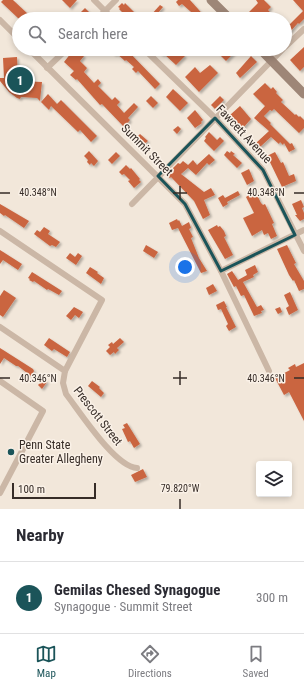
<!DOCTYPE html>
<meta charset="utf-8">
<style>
body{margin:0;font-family:"Roboto Condensed",sans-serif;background:#f7f7f7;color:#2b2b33}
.controls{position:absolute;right:12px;bottom:12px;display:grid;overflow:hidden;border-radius:4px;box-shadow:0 2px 6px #0003}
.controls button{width:36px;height:36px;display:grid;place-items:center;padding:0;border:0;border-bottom:1px solid #e1e1e2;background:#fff;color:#2b2b33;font:20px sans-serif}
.scale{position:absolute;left:12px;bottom:10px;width:84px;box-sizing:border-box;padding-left:4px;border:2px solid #362c27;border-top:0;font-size:11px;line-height:14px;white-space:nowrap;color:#362c27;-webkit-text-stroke:3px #faf1e7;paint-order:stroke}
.you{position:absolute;left:185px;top:267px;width:14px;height:14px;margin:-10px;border:3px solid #fff;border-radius:50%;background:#1a73e8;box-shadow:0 0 0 6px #1a73e833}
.badge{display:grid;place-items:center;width:26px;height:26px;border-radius:50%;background:#1b5459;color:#fff;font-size:13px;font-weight:700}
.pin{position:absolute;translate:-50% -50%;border:2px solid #fff;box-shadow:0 1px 4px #0006}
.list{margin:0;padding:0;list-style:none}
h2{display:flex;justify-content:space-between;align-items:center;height:52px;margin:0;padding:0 16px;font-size:17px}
h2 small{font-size:13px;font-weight:400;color:#7c7c81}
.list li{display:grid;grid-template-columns:26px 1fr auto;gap:12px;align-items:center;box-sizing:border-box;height:72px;padding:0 16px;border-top:1px solid #e1e1e2}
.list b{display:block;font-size:15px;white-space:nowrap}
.list p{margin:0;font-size:13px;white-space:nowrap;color:#7c7c81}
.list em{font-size:13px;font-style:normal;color:#7c7c81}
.icon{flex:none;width:22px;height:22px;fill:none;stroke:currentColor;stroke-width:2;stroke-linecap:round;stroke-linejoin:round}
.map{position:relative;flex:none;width:304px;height:509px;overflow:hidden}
.search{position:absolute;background:#fff;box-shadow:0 2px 6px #0003;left:12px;right:12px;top:12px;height:44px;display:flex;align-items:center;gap:10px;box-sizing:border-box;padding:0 14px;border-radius:22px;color:#7c7c81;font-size:15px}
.sheet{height:124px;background:#fff}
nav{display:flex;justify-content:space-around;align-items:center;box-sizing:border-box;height:56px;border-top:1px solid #e1e1e2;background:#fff;font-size:11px;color:#7c7c81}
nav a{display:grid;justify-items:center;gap:2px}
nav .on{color:#1b5459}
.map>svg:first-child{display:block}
.building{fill:#ca6541;filter:url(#shadow)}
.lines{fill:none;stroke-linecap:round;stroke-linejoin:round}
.minor{stroke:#cbb7a6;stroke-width:6}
.secondary{stroke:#9e8677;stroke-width:9}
.marked{fill:none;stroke:#1b5459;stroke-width:3;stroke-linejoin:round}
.ticks{fill:none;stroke:#362c27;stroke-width:1.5}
.poi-dot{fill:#1b5459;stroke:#faf1e7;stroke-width:1.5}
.labels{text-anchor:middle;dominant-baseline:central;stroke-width:3;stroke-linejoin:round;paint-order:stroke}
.street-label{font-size:12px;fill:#362c27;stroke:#faf1e7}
.poi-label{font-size:12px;fill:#362c27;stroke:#faf1e7;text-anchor:start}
.ticks-label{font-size:10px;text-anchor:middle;fill:#362c27;stroke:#faf1e7;stroke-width:3;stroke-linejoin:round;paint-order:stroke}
</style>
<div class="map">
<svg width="304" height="509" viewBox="0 0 304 509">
<defs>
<filter id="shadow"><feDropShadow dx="2" dy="2" stdDeviation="1" flood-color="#0004"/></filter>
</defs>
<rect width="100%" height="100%" fill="#f2e7da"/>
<!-- building -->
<g class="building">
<polygon points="3,0 13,0 29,15 24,19 19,19 1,2"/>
<polygon points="62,0 77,0 70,8"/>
<polygon points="178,0 190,0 207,19 199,19 182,4 179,6 176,2"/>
<polygon points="256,0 264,0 271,7 268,10 277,19 253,19 248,13 258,3"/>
<polygon points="293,0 304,0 304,19 299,24 298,23 289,33 285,29 285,21 289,25 303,11"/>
<polygon points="122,3 124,5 125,3 141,19 129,19 119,9 120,8 118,7"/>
<polygon points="160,5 163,7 153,19 150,16"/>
<polygon points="85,8 90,13 84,19 82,19 78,15"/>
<polygon points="304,47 304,67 300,71 290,60"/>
<polygon points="109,49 126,49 160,84 155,89 138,71 136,73 132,69 134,67 126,60 125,61 116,53 115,55"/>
<polygon points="156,49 174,49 180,55 182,53 185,56 176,65 164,54 162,55"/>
<polygon points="224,49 238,49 226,61 219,54"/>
<polygon points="77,50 84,56 80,61 87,68 84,72 94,83 98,79 101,83 98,86 112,100 115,97 120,102 117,105 124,113 134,103 138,107 128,118 130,120 124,127 102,104 100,105 77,79 76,80 70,75 74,71 64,62 71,53 73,55"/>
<polygon points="251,56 257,62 240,78 236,73"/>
<polygon points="17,57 18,77 24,72 27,75 20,81 42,82 40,101 37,98 21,97 20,99 17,98 9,92 0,81 0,78 4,78 3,58"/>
<polygon points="210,65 218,73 199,92 185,77 195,67 200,73"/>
<polygon points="265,83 271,89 273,87 277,92 276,93 283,100 281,102 295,115 296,114 299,117 300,116 304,120 304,128 299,133 274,109 272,111 270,110 264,116 271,123 270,124 290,144 292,143 295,149 289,152 284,143 283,145 280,142 279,144 271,137 260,147 256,143 269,131 254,118 265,106 253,94"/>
<polygon points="173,89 188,103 180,111 166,97"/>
<polygon points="48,94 57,104 61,100 97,136 91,142 80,130 78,132 51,106 49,110 41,102"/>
<polygon points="151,96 158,103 153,108 146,101"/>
<polygon points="220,96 224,100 215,109 211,105"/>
<polygon points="240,106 251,119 243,128 230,115"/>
<polygon points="195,110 203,120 201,122 202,123 195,128 187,118"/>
<polygon points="178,126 181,129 177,134 173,130"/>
<polygon points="209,132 217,140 220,137 224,141 214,151 204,141 206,138 205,137"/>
<polygon points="140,134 148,141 142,146 135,139"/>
<polygon points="89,151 98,161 94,166 91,163 90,165 87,162 88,160 84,156"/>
<polygon points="227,151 230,153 231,151 235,154 233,155 242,163 237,168 224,155"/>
<polygon points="116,152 120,156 112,164 108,160"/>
<polygon points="275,152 281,163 283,162 289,176 294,174 296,181 282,187 267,156"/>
<polygon points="209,154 215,160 209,165 207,163 196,175 188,168 181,174 204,192 211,188 215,195 204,200 210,215 203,219 194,201 171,177 170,178 166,175 178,163 180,164 183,161 188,165 193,160 197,165"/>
<polygon points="126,165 130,169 131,168 140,179 139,180 141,182 134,188 128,181 130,180 124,174 122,175 119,172"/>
<polygon points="249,169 254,181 247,185 241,173"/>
<polygon points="254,189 261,203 263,205 265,204 274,223 272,224 277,236 271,239 268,233 264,235 262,230 252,236 243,218 254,213 246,197 249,195 248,192"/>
<polygon points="238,191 240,195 227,202 228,204 223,207 218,198 223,195 225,198"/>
<polygon points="301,200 304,207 302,208 304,213 304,219 300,221 295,215 297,215 292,204"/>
<polygon points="0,204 29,221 24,228 5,215 4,216 0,213"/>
<polygon points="177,219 178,221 179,220 182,226 189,222 191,228 189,229 193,237 191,238 199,258 207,271 201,273 178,228 172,230 169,223"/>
<polygon points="217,225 218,227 220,226 224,231 226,236 224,237 233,255 225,259 208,230"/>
<polygon points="44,227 50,231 48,234 60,242 56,247 52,245 50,246 34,234 37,230 40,232"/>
<polygon points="146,245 158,252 154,258 143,251"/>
<polygon points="287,245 296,263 294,264 304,281 304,289 299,291 294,280 293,281 289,275 277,249"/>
<polygon points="0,250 22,264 18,270 3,260 0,264"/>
<polygon points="70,253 75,257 78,253 82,256 76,265 66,258"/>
<polygon points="255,265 258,272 253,275 254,277 243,282 257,307 261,305 264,310 261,311 262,313 254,316 244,295 241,296 236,286 234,287 227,274 232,271 238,280 247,275 245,270"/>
<polygon points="90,267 98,272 97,273 104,278 101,284 86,273"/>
<polygon points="32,272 62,291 59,295 48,289 47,290 34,281 33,282 29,280 30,279 28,278"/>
<polygon points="213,284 217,291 209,295 206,288"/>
<polygon points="4,290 16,298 3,317 0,315 0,296"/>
<polygon points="290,292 298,310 289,315 286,308 289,306 284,295"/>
<polygon points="224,301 227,307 226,307 236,327 229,331 226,326 228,324 221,309 218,310 216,305"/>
<polygon points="74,307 83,312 79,318 75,315 71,320 66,316"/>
<polygon points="280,307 282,312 278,314 275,309"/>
<polygon points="49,338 70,352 67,357 54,349 52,351 44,345"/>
<polygon points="120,338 124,342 117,348 119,350 115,354 114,352 110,355 106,351 110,347 108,345 112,342 113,344"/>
<polygon points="0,348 33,369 34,371 31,376 18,366 16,366 4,358 0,364"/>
<polygon points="304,363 304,421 289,392 284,395 275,378 290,370 288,368 295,364 296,367"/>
<polygon points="41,377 47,382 42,389 38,385 40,383 38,381"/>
<polygon points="92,381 100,387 99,388 104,393 101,397 88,386"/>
<polygon points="127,423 140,444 134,448 130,441 128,442 122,429 125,428 123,425"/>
<polygon points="143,469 147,477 135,482 131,475"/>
</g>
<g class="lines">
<!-- minor -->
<g class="minor">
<polyline points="94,0 113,19"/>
<polyline points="97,19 116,0"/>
<polyline points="0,20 19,39"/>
<polyline points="285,47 304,29"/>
<polyline points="29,49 185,204 221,271 269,371"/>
<polyline points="144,49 215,118 263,170 304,251"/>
<polyline points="47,68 67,49"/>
<polyline points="132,204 283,49"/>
<polyline points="0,231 102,300 65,371"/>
<polyline points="221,271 304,230"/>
<path d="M0,327L65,371L63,383L66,394C80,412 115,467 137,468"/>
<polyline points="0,381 43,411 0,493"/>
</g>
<!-- secondary -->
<g class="secondary">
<polyline points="211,0 230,19"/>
<polyline points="260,49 304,94"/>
</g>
</g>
<!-- marked area -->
<path class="marked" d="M215,118L263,170L295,235L221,271L185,204L158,176Z"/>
<!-- ticks -->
<path class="ticks" d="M180,186V200M0,193H10M173,193H187M294,193H304M180,371V385M0,378H10M173,378H187M294,378H304M180,499V509"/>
<!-- markers -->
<circle class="poi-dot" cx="11" cy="452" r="4"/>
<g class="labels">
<!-- street labels -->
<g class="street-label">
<text transform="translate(244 134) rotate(47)">Fawcett Avenue</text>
<text transform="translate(147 150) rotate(45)">Summit Street</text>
<text transform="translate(98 416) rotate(52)">Prescott Street</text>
</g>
<!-- poi labels -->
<g class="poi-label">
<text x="19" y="445">Penn State<tspan x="19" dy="14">Greater Allegheny</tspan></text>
</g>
</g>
<g class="ticks-label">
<text x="38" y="196">40.348°N</text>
<text x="266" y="196">40.348°N</text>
<text x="38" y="382">40.346°N</text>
<text x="266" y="382">40.346°N</text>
<text x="180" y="492">79.820°W</text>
</g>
</svg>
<div class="controls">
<button><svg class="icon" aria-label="layers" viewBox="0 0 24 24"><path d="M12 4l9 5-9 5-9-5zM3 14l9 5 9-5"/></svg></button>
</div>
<div class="scale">100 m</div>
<div class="you"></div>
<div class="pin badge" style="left:20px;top:80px">1</div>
<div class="search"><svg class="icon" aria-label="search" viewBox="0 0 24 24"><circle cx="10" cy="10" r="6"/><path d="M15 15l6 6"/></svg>Search here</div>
</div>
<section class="sheet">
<h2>Nearby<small></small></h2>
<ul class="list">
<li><span class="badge">1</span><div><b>Gemilas Chesed Synagogue</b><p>Synagogue · Summit Street</p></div><em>300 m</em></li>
</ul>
</section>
<nav>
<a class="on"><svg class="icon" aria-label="map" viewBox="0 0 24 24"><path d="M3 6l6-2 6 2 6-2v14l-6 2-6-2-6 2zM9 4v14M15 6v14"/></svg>Map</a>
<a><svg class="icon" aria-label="directions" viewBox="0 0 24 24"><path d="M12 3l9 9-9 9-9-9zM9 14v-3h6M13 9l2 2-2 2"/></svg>Directions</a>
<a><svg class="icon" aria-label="saved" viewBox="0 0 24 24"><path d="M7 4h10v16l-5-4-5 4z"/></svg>Saved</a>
</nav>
